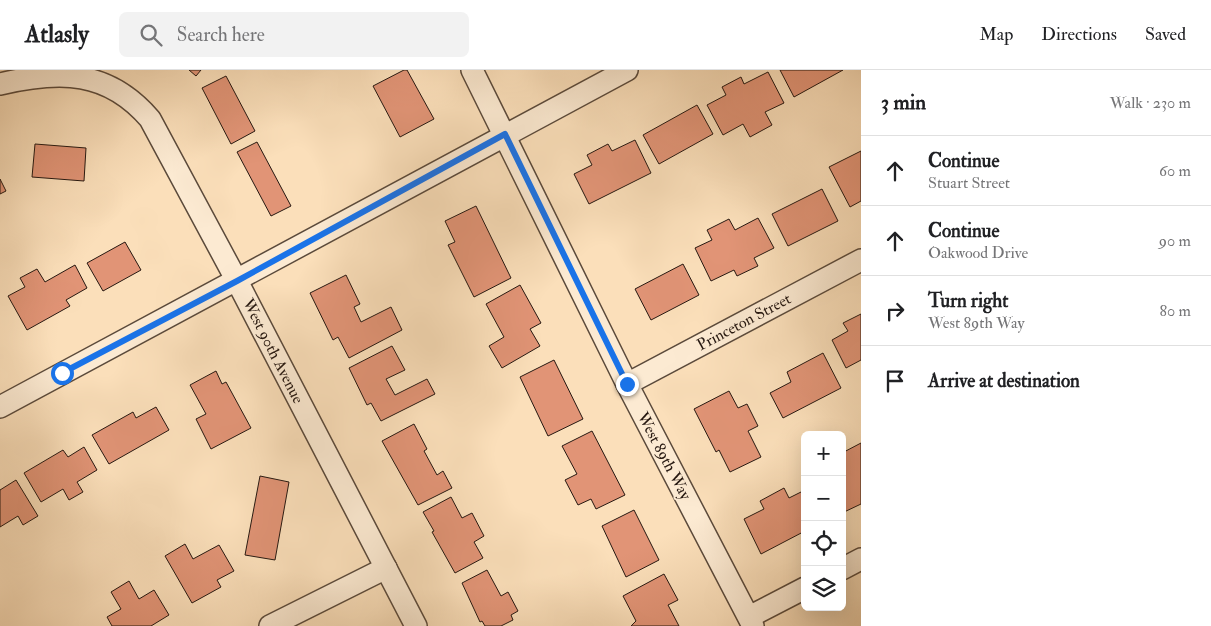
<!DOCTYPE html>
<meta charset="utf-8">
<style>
body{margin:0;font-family:"IM FELL Double Pica",serif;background:#f2f2f2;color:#202124}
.controls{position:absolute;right:15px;bottom:15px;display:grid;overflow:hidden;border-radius:8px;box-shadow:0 5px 20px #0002}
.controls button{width:45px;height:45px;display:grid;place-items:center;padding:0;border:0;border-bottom:1px solid #e0e0e0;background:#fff;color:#202124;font:25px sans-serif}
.stop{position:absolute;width:15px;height:15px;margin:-11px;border:4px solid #1a73e8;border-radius:50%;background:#fff}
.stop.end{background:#1a73e8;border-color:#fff;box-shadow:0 1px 5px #0008}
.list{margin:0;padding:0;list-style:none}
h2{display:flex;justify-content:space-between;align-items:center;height:65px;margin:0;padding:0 20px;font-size:21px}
h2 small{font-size:16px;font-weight:400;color:#757577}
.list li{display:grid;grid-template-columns:32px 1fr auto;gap:15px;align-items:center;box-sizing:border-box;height:70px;padding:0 20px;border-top:1px solid #e0e0e0}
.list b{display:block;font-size:19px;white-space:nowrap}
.list p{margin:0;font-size:16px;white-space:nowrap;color:#757577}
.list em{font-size:16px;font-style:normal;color:#757577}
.icon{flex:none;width:28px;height:28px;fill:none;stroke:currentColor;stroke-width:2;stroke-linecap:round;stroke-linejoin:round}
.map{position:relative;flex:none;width:861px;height:556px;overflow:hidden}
header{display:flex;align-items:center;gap:30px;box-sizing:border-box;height:70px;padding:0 25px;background:#fff;border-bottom:1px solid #e0e0e0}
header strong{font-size:24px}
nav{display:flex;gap:28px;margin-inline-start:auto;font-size:18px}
.search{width:350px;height:45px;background:#f2f2f2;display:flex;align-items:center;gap:12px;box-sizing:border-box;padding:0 18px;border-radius:8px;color:#757577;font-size:19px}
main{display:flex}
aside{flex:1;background:#fff}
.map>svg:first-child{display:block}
.building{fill:#e19476;stroke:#261811}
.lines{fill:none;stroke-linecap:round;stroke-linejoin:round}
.street-casing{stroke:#5b4a3b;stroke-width:24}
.street{stroke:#fcead2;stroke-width:21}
.route{stroke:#1a73e8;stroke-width:6}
.labels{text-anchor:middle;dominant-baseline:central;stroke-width:4;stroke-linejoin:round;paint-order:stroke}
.street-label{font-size:16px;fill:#261811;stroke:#fcead2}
</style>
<header>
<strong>Atlasly</strong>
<div class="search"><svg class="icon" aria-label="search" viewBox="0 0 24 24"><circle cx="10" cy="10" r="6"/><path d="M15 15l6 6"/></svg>Search here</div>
<nav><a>Map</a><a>Directions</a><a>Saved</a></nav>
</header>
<main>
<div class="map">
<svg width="861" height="556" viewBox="0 0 861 556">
<rect width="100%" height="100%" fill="#fbdfba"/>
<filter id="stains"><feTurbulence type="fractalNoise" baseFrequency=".004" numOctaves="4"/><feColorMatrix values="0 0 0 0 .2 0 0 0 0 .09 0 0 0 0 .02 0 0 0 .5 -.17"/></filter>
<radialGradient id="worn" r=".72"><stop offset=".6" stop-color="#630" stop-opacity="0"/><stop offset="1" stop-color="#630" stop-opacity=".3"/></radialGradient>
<!-- building -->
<g class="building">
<polygon points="189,0 201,0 196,6"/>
<polygon points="404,0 407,0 434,49 400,67 373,16"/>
<polygon points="780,0 843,0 794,27"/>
<polygon points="768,2 784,33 765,42 772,55 750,67 743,54 723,65 707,35 726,25 722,17 741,7 744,14"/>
<polygon points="226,6 255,61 231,74 202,18"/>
<polygon points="697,35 713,64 659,94 643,65"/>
<polygon points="635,70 651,103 589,134 574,104 592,95 587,85 608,74 612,81"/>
<polygon points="257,72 291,136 271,146 237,82"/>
<polygon points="35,74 86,78 84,111 32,107"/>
<polygon points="861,81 861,131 850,137 829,97"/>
<polygon points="0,109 6,121 0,124"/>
<polygon points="822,119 838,151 788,176 772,144"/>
<polygon points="476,136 511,208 474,227 448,175 455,172 445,151"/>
<polygon points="758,148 774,178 754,188 758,196 737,206 734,200 711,211 695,178 712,170 707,160 729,149 735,160"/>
<polygon points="125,172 141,200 103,221 87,193"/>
<polygon points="683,194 699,225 651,250 635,219"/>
<polygon points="75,195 87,218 66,230 70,236 27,260 8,226 25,217 20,208 37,199 45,212"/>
<polygon points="346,205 360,234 354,237 361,252 391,237 402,260 349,288 338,267 333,270 310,223"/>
<polygon points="520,215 541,253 530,259 540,276 502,298 489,276 504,267 486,234"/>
<polygon points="861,244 861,290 846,298 832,270 848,261 843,253"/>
<polygon points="392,276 405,300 386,309 395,325 427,309 435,324 381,351 371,333 367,335 349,298"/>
<polygon points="823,283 841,318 783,348 770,323 791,312 787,302"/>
<polygon points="554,290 583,349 548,366 520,307"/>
<polygon points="216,301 222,314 226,312 251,358 211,379 196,349 206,344 190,315"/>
<polygon points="729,321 738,338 747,334 758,356 748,361 761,387 730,402 719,380 716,382 694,339"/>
<polygon points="156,337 169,360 109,394 92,365 133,342 136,348"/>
<polygon points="414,354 427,379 424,381 437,405 443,401 452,418 418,435 382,371"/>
<polygon points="592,361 625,425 596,439 591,429 578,435 565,410 577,404 562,376"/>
<polygon points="861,373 861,434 842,443 842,383"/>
<polygon points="84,377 97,400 77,412 83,422 69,430 63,419 41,432 24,403 63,380 68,387"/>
<polygon points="260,406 289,412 275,490 245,485"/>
<polygon points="16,410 38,446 23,455 18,446 0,457 0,420"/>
<polygon points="784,418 789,428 805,420 805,461 761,484 744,449 764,439 760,431"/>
<polygon points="451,427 462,448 472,443 484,466 474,472 483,488 455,503 432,462 434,461 423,442"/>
<polygon points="634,440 659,490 626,507 602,456"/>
<polygon points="185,474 193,489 219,475 234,501 217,510 221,517 192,533 165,486"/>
<polygon points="487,500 501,526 508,522 518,541 511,545 513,550 501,556 485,556 482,551 480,552 462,513"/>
<polygon points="664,504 678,530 668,535 679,556 631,556 636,551 623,526"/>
<polygon points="129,511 139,529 154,520 169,545 151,556 112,556 107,547 121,539 111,522"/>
</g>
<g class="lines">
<!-- street casing -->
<g class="street-casing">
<g id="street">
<polyline points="472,0 627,314 753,556"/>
<path d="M0,14C60,0 108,0 150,49L237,211L416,556"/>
<polyline points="627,314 861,190"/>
<polyline points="0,337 627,0"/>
<polyline points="842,499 861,489"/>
<polyline points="749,547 805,518"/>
<polyline points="270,556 386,498"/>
</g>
</g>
<!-- street -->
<use href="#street" class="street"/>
</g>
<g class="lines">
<!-- route -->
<polyline class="route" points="62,303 237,211 505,64 627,314"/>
</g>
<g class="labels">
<!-- street labels -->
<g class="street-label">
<text transform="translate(744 252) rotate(-28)">Princeton Street</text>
<text transform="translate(273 281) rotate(63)">West 90th Avenue</text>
<text transform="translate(664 386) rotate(62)">West 89th Way</text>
</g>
</g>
<rect width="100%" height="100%" filter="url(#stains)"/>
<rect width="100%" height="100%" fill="url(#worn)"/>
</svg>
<div class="controls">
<button>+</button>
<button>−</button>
<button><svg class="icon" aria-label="locate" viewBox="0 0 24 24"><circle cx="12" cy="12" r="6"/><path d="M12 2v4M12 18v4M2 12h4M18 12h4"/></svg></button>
<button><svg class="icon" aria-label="layers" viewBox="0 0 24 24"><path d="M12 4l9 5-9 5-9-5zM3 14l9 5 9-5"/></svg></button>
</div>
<div class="stop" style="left:62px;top:303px"></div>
<div class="stop end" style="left:627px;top:314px"></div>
</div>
<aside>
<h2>3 min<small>Walk · 230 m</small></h2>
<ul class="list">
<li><svg class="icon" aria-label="ahead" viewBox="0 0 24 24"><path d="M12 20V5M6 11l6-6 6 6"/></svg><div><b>Continue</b><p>Stuart Street</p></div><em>60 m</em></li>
<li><svg class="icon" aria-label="ahead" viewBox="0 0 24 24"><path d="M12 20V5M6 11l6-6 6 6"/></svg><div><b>Continue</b><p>Oakwood Drive</p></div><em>90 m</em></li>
<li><svg class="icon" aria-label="right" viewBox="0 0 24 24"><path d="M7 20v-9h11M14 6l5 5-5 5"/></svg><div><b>Turn right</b><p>West 89th Way</p></div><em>80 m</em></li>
<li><svg class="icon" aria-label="arrive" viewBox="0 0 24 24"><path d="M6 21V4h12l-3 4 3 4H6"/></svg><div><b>Arrive at destination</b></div></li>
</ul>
</aside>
</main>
